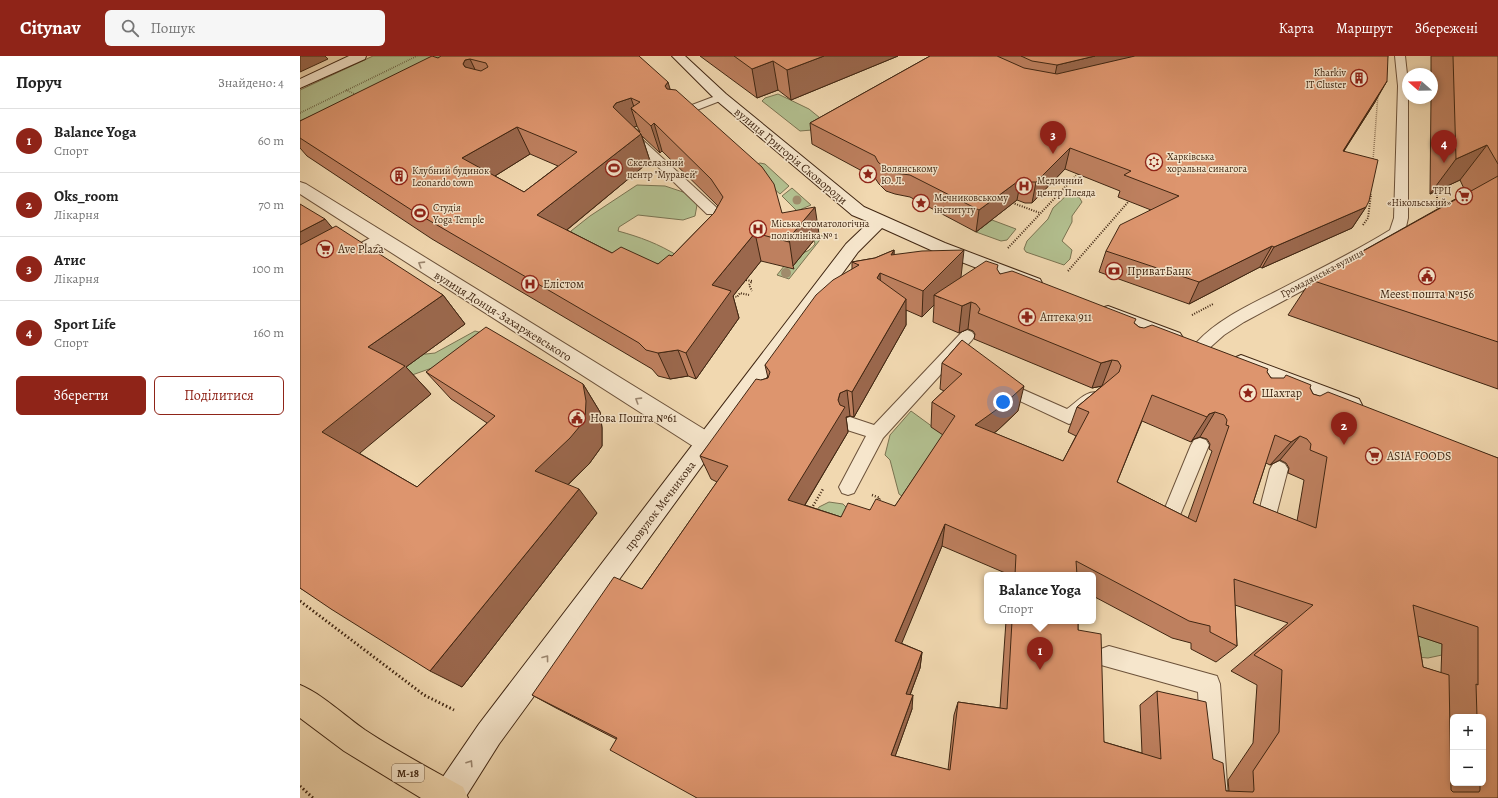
<!DOCTYPE html>
<html lang="uk">
<meta charset="utf-8">
<style>
body{margin:0;font-family:Alegreya,serif;background:#f6f6f6;color:#222}
.controls{position:absolute;right:12px;bottom:12px;display:grid;overflow:hidden;border-radius:6px;box-shadow:0 2px 6px #0003}
.controls button{width:36px;height:36px;display:grid;place-items:center;padding:0;border:0;border-bottom:1px solid #e0e0e0;background:#fff;color:#222;font:20px sans-serif}
.compass{position:absolute;left:1102px;top:12px;width:36px;height:36px;border-radius:50%;background:#fff;box-shadow:0 2px 6px #0003;rotate:290deg}
.you{position:absolute;left:703px;top:346px;width:14px;height:14px;margin:-10px;border:3px solid #fff;border-radius:50%;background:#1a73e8;box-shadow:0 0 0 6px #1a73e833}
.badge{display:grid;place-items:center;width:26px;height:26px;border-radius:50%;background:#8f2418;color:#fff;font-size:13px;font-weight:700}
.pin{position:absolute;translate:-50% -33px;filter:drop-shadow(0 1px 2px #0008)}
.pin::after{content:'';position:absolute;top:21px;width:14px;height:12px;background:inherit;clip-path:polygon(0 0,100% 0,50% 100%)}
.popup{position:absolute;left:684px;top:516px;width:112px;height:52px;box-sizing:border-box;display:grid;place-content:center;border-radius:6px;background:#fff;filter:drop-shadow(0 1px 3px #0005);font-size:13px;white-space:nowrap;color:#767676}
.popup b{font-size:15px;color:#222}
.popup::after{content:'';position:absolute;left:50%;top:100%;margin-left:-8px;border:8px solid transparent;border-top-color:#fff}
.list{margin:0;padding:0;list-style:none}
h2{display:flex;justify-content:space-between;align-items:center;height:52px;margin:0;padding:0 16px;font-size:17px}
h2 small{font-size:13px;font-weight:400;color:#767676}
.list li{display:grid;grid-template-columns:26px 1fr auto;gap:12px;align-items:center;box-sizing:border-box;height:64px;padding:0 16px;border-top:1px solid #e0e0e0}
.list b{display:block;font-size:15px;white-space:nowrap}
.list p{margin:0;font-size:13px;white-space:nowrap;color:#767676}
.list em{font-size:13px;font-style:normal;color:#767676}
.actions{display:flex;gap:8px;padding:12px 16px}
.actions a{flex:1;padding:9px 0;border:1px solid #8f2418;border-radius:6px;text-align:center;font-size:14px;color:#8f2418}
.actions .main{background:#8f2418;color:#fff}
.icon{flex:none;width:22px;height:22px;fill:none;stroke:currentColor;stroke-width:2;stroke-linecap:round;stroke-linejoin:round}
.map{position:relative;flex:none;width:1198px;height:742px;overflow:hidden}
header{display:flex;align-items:center;gap:24px;box-sizing:border-box;height:56px;padding:0 20px;background:#8f2418;color:#fff}
header strong{font-size:19px}
nav{display:flex;gap:22px;margin-inline-start:auto;font-size:14px}
.search{width:280px;height:36px;background:#f6f6f6;display:flex;align-items:center;gap:10px;box-sizing:border-box;padding:0 14px;border-radius:6px;color:#767676;font-size:15px}
main{display:flex}
aside{flex:1;background:#fff}
.map>svg:first-child{display:block}
.green{fill:#b3c090;stroke:#7a7351}
.lines{fill:none;stroke-linecap:round;stroke-linejoin:round}
.lane-casing{stroke:#6c523a;stroke-width:2}
.street-casing{stroke:#6c523a;stroke-width:2}
.secondary-casing{stroke:#402612;stroke-width:2}
.primary-casing{stroke:#402612;stroke-width:2}
.path-far3{stroke:#402612;stroke-width:1.5;stroke-dasharray:0.5 1.5;stroke-linecap:butt}
.path-far2{stroke:#402612;stroke-width:2;stroke-dasharray:1 1.5;stroke-linecap:butt}
.path-far1{stroke:#402612;stroke-width:2.5;stroke-dasharray:1 2;stroke-linecap:butt}
.path{stroke:#402612;stroke-width:3;stroke-dasharray:1.5 2.5;stroke-linecap:butt}
.lane{fill:#f6e6cc;fill-rule:evenodd}
.street{fill:#f6e6cc;fill-rule:evenodd}
.secondary{fill:#f6e6cc;fill-rule:evenodd}
.primary{fill:#f1d8b0;fill-rule:evenodd}
.tree{fill:#a08b6b}
.wall{fill:#be805f;stroke:#402612;fill-rule:evenodd}
.shaded-wall{fill:#9b684d;stroke:#402612}
.building{fill:#dd956e;stroke:#402612;fill-rule:evenodd}
.oneway{stroke:#9b866f}
.labels{text-anchor:middle;dominant-baseline:central;stroke-width:3;stroke-linejoin:round;paint-order:stroke}
.far-poi-label{font-size:10px;fill:#402612;stroke:#f6e6cc;text-anchor:start}
.far-street-label{font-size:10px;fill:#402612;stroke:#f6e6cc}
.shield{fill:#f6e6cc;stroke:#77604a;stroke-width:1}
.shield-label{font-size:11px;font-weight:bold;fill:#402612}
.street-label{font-size:12px;fill:#402612;stroke:#f6e6cc}
.poi-label{font-size:12px;fill:#402612;stroke:#f6e6cc;text-anchor:start}
</style>
<header>
<strong>Citynav</strong>
<div class="search"><svg class="icon" aria-label="search" viewBox="0 0 24 24"><circle cx="10" cy="10" r="6"/><path d="M15 15l6 6"/></svg>Пошук</div>
<nav><a>Карта</a><a>Маршрут</a><a>Збережені</a></nav>
</header>
<main>
<aside>
<h2>Поруч<small>Знайдено: 4</small></h2>
<ul class="list">
<li><span class="badge">1</span><div><b>Balance Yoga</b><p>Спорт</p></div><em>60 m</em></li>
<li><span class="badge">2</span><div><b>Oks_room</b><p>Лікарня</p></div><em>70 m</em></li>
<li><span class="badge">3</span><div><b>Атис</b><p>Лікарня</p></div><em>100 m</em></li>
<li><span class="badge">4</span><div><b>Sport Life</b><p>Спорт</p></div><em>160 m</em></li>
</ul>
<div class="actions"><a class="main">Зберегти</a><a>Поділитися</a></div>
</aside>
<div class="map">
<svg width="1198" height="742" viewBox="0 0 1198 742">
<rect width="100%" height="100%" fill="#f1d8b0"/>
<filter id="stains"><feTurbulence type="fractalNoise" baseFrequency=".005" numOctaves="4"/><feColorMatrix values="0 0 0 0 .2 0 0 0 0 .09 0 0 0 0 .02 0 0 0 .5 -.17"/></filter>
<radialGradient id="worn" r=".72"><stop offset=".6" stop-color="#630" stop-opacity="0"/><stop offset="1" stop-color="#630" stop-opacity=".3"/></radialGradient>
<!-- green -->
<g class="green">
<polygon points="73,0 161,0 0,83 0,34"/>
<polygon points="478,38 509,53 525,66 512,74 500,75 462,45 465,42"/>
<polygon points="460,107 465,108 489,130 480,138 448,111"/>
<path d="M337,129L365,130L389,138L397,149L395,160L383,164L338,159L319,171L318,175C340,181 359,188 378,200L362,218L276,186L271,175L290,160Z"/>
<polygon points="492,132 511,149 497,155 482,140"/>
<polygon points="767,139 779,141 782,146 772,160 772,166 762,185 772,194 770,203 764,209 726,196 724,193 727,185 748,163 753,152"/>
<polygon points="692,164 716,173 707,184 701,185 676,176"/>
<path d="M511,176L523,180L489,223L477,219L496,195C506,198 509,195 515,188L514,184L507,182Z"/>
<polygon points="175,275 190,279 132,312 112,319 93,318 108,300 135,297"/>
<polygon points="611,355 652,385 613,448 599,438 590,404 585,399 590,379"/>
<polygon points="529,446 543,448 553,458 507,471 519,451"/>
<polygon points="1082,567 1142,588 1142,599 1128,602 1106,600"/>
</g>
<g class="lines">
<!-- lane casing -->
<g class="lane-casing">
<g id="lane">
<path d="M1095,0H1105L1108,27V162L1106,171L1100,180L1065,201L944,266L924,279L906,295L901,297L896,295L893,291L896,287C917,264 947,250 975,236C1013,216 1053,197 1090,174L1094,162L1098,30Z"/>
<polygon points="421,38 425,39 426,41 425,43 384,59 376,59 374,57 376,55"/>
<polygon points="330,75 334,76 417,152 418,155 417,158 407,158 326,80 324,78 326,76"/>
<polygon points="78,178 83,179 85,182 83,185 52,203 42,203 40,200 42,197"/>
<polygon points="667,274 672,276 675,280 672,284 583,382 554,437 548,439 542,437 539,431 566,380 544,373 542,368 544,363 550,361 574,369 662,276"/>
<path d="M715,330L767,353C777,346 787,333 799,337L801,342C796,352 780,364 769,368L709,340L707,336L709,332Z"/>
<polygon points="900,382 906,384 909,389 878,464 876,470 869,472 862,470 860,464 891,389 894,384"/>
<polygon points="979,405 985,408 988,413 973,471 971,477 964,479 957,477 955,471 970,413 973,408"/>
<polygon points="809,590 917,620 920,628 928,742 904,742 898,636 801,609 798,601 801,593"/>
</g>
</g>
<!-- street casing -->
<g class="street-casing">
<polygon id="street" points="0,126 6,128 415,380 418,387 415,394 407,396 399,394 0,138"/>
</g>
<!-- secondary casing -->
<g class="secondary-casing">
<g id="secondary">
<polygon points="49,0 66,0 65,3 0,32 0,23"/>
<polygon points="372,0 385,0 426,38 564,151 645,187 740,223 742,227 740,231 733,233 726,231 633,195 582,172 558,196 199,688 165,742 131,742 136,731 179,668 546,188 569,166 552,159 416,44"/>
<polygon points="808,250 880,277 883,282 880,287 873,289 801,262 798,257 801,252"/>
<polygon points="941,299 1059,343 1062,349 1059,355 1051,357 934,312 931,307 934,302"/>
</g>
</g>
<!-- primary casing -->
<g class="primary-casing">
<path id="primary" d="M0,629C22,638 45,660 65,674C97,695 130,713 163,731L168,742H121L44,695L0,662Z"/>
</g>
<!-- path-far3 -->
<g class="path-far3">
<polyline points="46,34 57,39"/>
<polyline points="0,57 117,0"/>
<polyline points="1073,105 1078,38"/>
<polyline points="766,130 778,117"/>
</g>
<!-- path-far2 -->
<g class="path-far2">
<polyline points="1137,131 1137,156"/>
<polyline points="710,146 740,157"/>
<polyline points="1063,169 1068,162 1071,138"/>
<polyline points="515,170 535,166"/>
<polyline points="708,192 767,129"/>
<polyline points="768,215 829,145"/>
<polyline points="446,224 452,225 449,229 452,235"/>
<polyline points="433,240 437,241 440,237 449,239"/>
<polyline points="892,259 913,248"/>
</g>
<!-- path-far1 -->
<g class="path-far1">
<polyline points="572,439 580,442 578,446"/>
<polyline points="510,455 523,433"/>
</g>
<!-- path -->
<g class="path">
<polyline points="0,545 124,639 154,654"/>
<polyline points="0,730 13,742"/>
</g>
<!-- lane -->
<use href="#lane" class="lane"/>
<!-- street -->
<use href="#street" class="street"/>
<!-- secondary -->
<use href="#secondary" class="secondary"/>
<!-- primary -->
<use href="#primary" class="primary"/>
</g>
<!-- trees -->
<g class="tree">
<circle cx="497" cy="144" r="4.5"/>
<circle cx="486" cy="217" r="5"/>
</g>
<!-- wall -->
<g class="wall">
<path d="M339,0L370,33L482,157L519,178L493,210L494,213L461,205L433,240L439,262L396,323L388,320L370,323L358,320L352,313L132,183L7,100L0,92V65L138,2ZM337,70L340,76L334,71ZM342,80L360,97L362,95L418,150L414,157L372,200L358,208L312,197L267,174L350,105ZM230,98L258,110L224,136L195,120Z"/>
<polygon points="400,0 598,0 491,44 478,34 457,42"/>
<polygon points="630,0 1088,0 1075,46 1044,95 1066,151 1052,172 962,212 960,211 889,248 799,216 806,195 851,154 818,141 820,135 765,113 732,147 725,147 717,144 676,176 610,141 595,138 586,135 579,128 575,122 512,88 510,67"/>
<polygon points="1131,0 1198,0 1198,333 988,259 1011,224 1166,137 1160,124 1130,138 1131,42 1132,42 1132,18 1131,18"/>
<polygon points="32,172 143,239 165,268 106,311 131,338 59,397 117,431 187,367 151,343 126,316 283,328 300,356 302,372 302,390 289,408 268,429 297,457 162,631 0,532"/>
<path d="M594,194V199L661,221L659,223L697,214L700,218L834,267L839,271L967,316L971,322L1010,332L1013,338L1198,402V742H397L316,683L256,652L232,639L342,533L417,426L411,423L400,400L461,324L468,322L465,309L552,213V206L575,202ZM634,249L633,266L659,277L668,273L673,275L675,278L674,283L792,332L802,330L777,351L768,376L776,380L763,405L694,377L698,374L718,355L662,284L642,307L640,333L644,335L632,346L631,371L643,379L595,450L570,454L541,461L505,449L548,376L546,361L550,360L554,361L606,269V254L622,261ZM842,365L891,386L894,383L900,381L907,383L910,388L909,393L912,395L888,462L817,426ZM980,404L986,407L989,412L988,417L1004,424L997,465L953,447L966,407L970,409ZM642,490L710,519H793V540L872,582L891,587V593L916,606L937,590L935,549L988,567L931,615L957,629L953,687L928,724L929,735H926L913,703L857,635L840,649L842,697L804,686L778,574V565H706L700,652L658,646L654,659L648,714L595,700L612,653L610,639L620,612L622,596L601,587ZM1118,580L1142,588L1141,617L1123,611ZM1153,661H1183V727H1153Z"/>
</g>
<!-- shaded-wall -->
<g class="shaded-wall">
<polygon points="0,0 25,0 28,3 0,16"/>
<polygon points="524,0 598,0 491,44 487,14"/>
<polygon points="795,0 844,0 753,29 757,9"/>
<polygon points="170,3 183,30 179,31 163,8 165,4"/>
<polygon points="473,5 478,34 457,42 452,13"/>
<polygon points="1087,25 1075,46 1030,116 1043,95"/>
<polygon points="368,26 376,53 365,30"/>
<polygon points="331,42 336,57 331,52 337,70 325,75 313,51 316,47"/>
<polygon points="354,67 362,95 360,97 351,70"/>
<polygon points="217,71 230,98 179,130 162,102"/>
<polygon points="341,78 350,105 252,186 237,159"/>
<polygon points="1187,89 1160,124 1130,138 1156,103"/>
<polygon points="770,92 765,113 732,147 736,126"/>
<polygon points="721,123 717,144 676,176 679,154"/>
<polygon points="515,151 519,178 493,210 489,182"/>
<polygon points="1066,151 1052,172 962,212 974,191"/>
<polygon points="25,163 49,192 0,220 0,176"/>
<polygon points="455,177 461,205 433,240 439,262 396,323 386,297 412,229"/>
<polygon points="972,190 960,211 889,248 899,226"/>
<polygon points="594,194 594,221 591,199"/>
<polygon points="664,194 661,221 641,242 634,239 634,249 622,261 623,235"/>
<polygon points="580,217 581,244 577,222"/>
<polygon points="143,239 165,268 106,311 131,338 54,402 22,376 68,291"/>
<polygon points="606,243 606,269 554,361 552,336"/>
<polygon points="671,246 668,273 659,277 662,250"/>
<polygon points="378,294 388,320 370,323 358,297"/>
<polygon points="812,304 802,330 792,332 801,307"/>
<polygon points="283,328 300,356 302,372 302,390 289,408 256,440 235,415"/>
<polygon points="724,330 718,355 698,374 671,393 675,369"/>
<polygon points="547,334 550,360 546,361 548,376 494,467 488,444 538,344 540,337"/>
<polygon points="915,356 900,381 894,383 891,386 909,358"/>
<polygon points="1000,380 980,404 970,409 991,386"/>
<polygon points="279,433 297,457 162,631 130,615"/>
<polygon points="645,468 642,490 596,601 595,585"/>
<polygon points="622,596 620,612 605,652 606,638"/>
<polygon points="613,639 612,653 592,709 591,699"/>
</g>
<!-- building -->
<g class="building">
<path d="M132,0L138,2L141,0H339L368,26L365,30L367,33L376,34L462,111L474,128L482,157L515,151L489,182V186L455,177L412,229L431,235L386,297L378,294L358,297L346,294L339,287L113,155L0,82V65ZM170,3L186,7L188,11L181,15L165,11L163,8L165,4ZM331,42L340,46L331,52L351,70L354,67L411,123L423,141L414,157L372,200L369,199L358,208L321,191L312,197L237,159L341,78L313,51L316,47ZM217,71L277,96L224,136L162,102Z"/>
<polygon points="434,0 524,0 487,14 473,5 452,13"/>
<polygon points="630,0 697,0 724,12 757,18 835,0 1088,0 1087,25 1043,95 1078,104 1069,145 1066,151 974,191 972,190 899,226 806,195 820,169 879,140 824,119 831,115 770,92 736,126 729,126 721,123 679,154 610,119 595,117 586,113 578,106 575,100 510,67"/>
<polygon points="721,0 795,0 757,9 732,5"/>
<polygon points="1153,0 1198,0 1198,108 1187,89 1156,103"/>
<polygon points="1198,120 1198,286 1011,224"/>
<polygon points="0,148 25,163 0,176"/>
<polygon points="36,170 143,239 68,291 105,310 22,376 117,431 195,360 126,316 186,271 283,328 286,345 285,364 270,382 235,415 279,433 130,615 31,553 0,532 0,189"/>
<path d="M594,194L591,199L622,195L664,194L623,235L580,217L577,222L606,243L552,336L547,334L540,337L538,344L540,349L545,351L488,444L541,461L548,447L570,454L576,443L595,450L655,360L632,346L662,318L642,307L662,284L724,330L703,349L675,369L763,405L789,356L777,351L819,316L821,310L818,305L812,304L801,307L678,257L680,253L676,248L671,246L662,250L634,239L686,205L698,209L697,213L700,218L712,215L836,263L834,267L839,271L844,272L852,269L968,313L967,316L971,322H984L986,319L1011,329L1010,332L1013,338L1020,340L1028,336L1198,402V742H397L310,694L317,682L232,639L314,521L342,533L428,410L400,400L456,323L461,324L468,322L470,316L465,309L516,239L533,224L559,209L552,206L575,202ZM852,339L907,361L909,358L915,356L924,359L927,364L926,369L929,370L896,466L817,426ZM975,379L991,386L1000,380L1007,383L1011,388L1010,394L1027,401L1016,472L953,447ZM645,468L716,499L715,519H777L776,505L889,565L910,570V576L937,590L934,523L1013,549L954,599L982,614L979,676L953,715L954,734L953,736L926,735L923,707L913,703L906,646L857,635L861,703L804,686L801,578L778,574V565H712L707,653L658,646L650,714L591,699L613,639L606,638L622,596L595,585ZM1113,549L1178,571V629L1176,628L1177,661H1183V727H1180V734L1179,736H1153L1151,734L1149,619L1123,611Z"/>
</g>
<!-- one-way arrows -->
<defs><path id="oneway-chevron" d="M-2-3.5L2.5 0L-2 3.5" fill="none" stroke-width="1.6" stroke-linecap="round" stroke-linejoin="round"/></defs>
<g class="oneway">
<use href="#oneway-chevron" transform="translate(121 208) rotate(-148)"/>
<use href="#oneway-chevron" transform="translate(338 344) rotate(-148)"/>
<use href="#oneway-chevron" transform="translate(246 602) rotate(-53)"/>
<use href="#oneway-chevron" transform="translate(170 707) rotate(-57)"/>
</g>
<!-- icons -->
<defs>
<g id="building-ring" transform="scale(0.9)"><circle r="9.5" fill="#f6e6cc" stroke="#8f2418" stroke-width="1.5"/><path d="M-4-6H4V6H1V3H-1V6H-4ZM-2.5-4.3h1.7v1.8h-1.7ZM.8-4.3h1.7v1.8H.8ZM-2.5-1h1.7V.8h-1.7ZM.8-1h1.7V.8H.8Z" fill="#8f2418"/></g>
<g id="synagogue-ring" transform="scale(0.9)"><circle r="9.5" fill="#f6e6cc" stroke="#8f2418" stroke-width="1.5"/><path d="M0-6.5L5.6 3.2H-5.6ZM0 6.5L5.6-3.2H-5.6Z" fill="#8f2418"/></g>
<g id="stadium-ring" transform="scale(0.9)"><circle r="9.5" fill="#f6e6cc" stroke="#8f2418" stroke-width="1.5"/><path d="M0-5a6.5 5 0 1 0 0 10a6.5 5 0 1 0 0-10ZM-3.5-1.8h7v3.6h-7Z" fill="#8f2418"/></g>
<g id="sight-ring" transform="scale(0.9)"><circle r="9.5" fill="#f6e6cc" stroke="#8f2418" stroke-width="1.5"/><path d="M0-6L1.8-2.2L6-1.7L2.9 1.2L3.7 5.4L0 3.3L-3.7 5.4L-2.9 1.2L-6-1.7L-1.8-2.2Z" fill="#8f2418"/></g>
<g id="hospital-ring" transform="scale(0.9)"><circle r="9.5" fill="#f6e6cc" stroke="#8f2418" stroke-width="1.5"/><path d="M-5-5h3v3.5h4V-5h3V5h-3V1.5h-4V5h-3Z" fill="#8f2418"/></g>
<g id="supermarket-ring" transform="scale(0.9)"><circle r="9.5" fill="#f6e6cc" stroke="#8f2418" stroke-width="1.5"/><path d="M-6-5.5h2.5l.6 2H6L4.5 2H-2.5L-4.4-4H-6ZM-1.5 3.2a1.3 1.3 0 1 0 .1 0ZM3 3.2a1.3 1.3 0 1 0 .1 0Z" fill="#8f2418"/></g>
<g id="bank-ring" transform="scale(0.9)"><circle r="9.5" fill="#f6e6cc" stroke="#8f2418" stroke-width="1.5"/><path d="M-6-4H6V4H-6ZM0-2.3a2.3 2.3 0 1 0 0 4.6a2.3 2.3 0 1 0 0-4.6Z" fill="#8f2418"/></g>
<g id="civic-ring" transform="scale(0.9)"><circle r="9.5" fill="#f6e6cc" stroke="#8f2418" stroke-width="1.5"/><path d="M-.6-6.5H3V-4.5H.6V-3L4-1V1h2V6H-6V1h2V-1L-.6-3ZM-1.2 2.5V6h2.4V2.5Z" fill="#8f2418"/></g>
<g id="pharmacy-ring" transform="scale(0.9)"><circle r="9.5" fill="#f6e6cc" stroke="#8f2418" stroke-width="1.5"/><path d="M-2-6h4v4h4v4h-4v4h-4v-4h-4v-4h4Z" fill="#8f2418"/></g>
</defs>
<g fill-rule="evenodd">
<use href="#building-ring" x="1059" y="22"/>
<use href="#synagogue-ring" x="854" y="106"/>
<use href="#stadium-ring" x="314" y="112"/>
<use href="#sight-ring" x="568" y="118"/>
<use href="#building-ring" x="99" y="120"/>
<use href="#hospital-ring" x="724" y="130"/>
<use href="#supermarket-ring" x="1164" y="140"/>
<use href="#sight-ring" x="621" y="147"/>
<use href="#stadium-ring" x="120" y="157"/>
<use href="#hospital-ring" x="458" y="173"/>
<use href="#supermarket-ring" x="25" y="193"/>
<use href="#bank-ring" x="814" y="215"/>
<use href="#civic-ring" x="1127" y="220"/>
<use href="#hospital-ring" x="230" y="228"/>
<use href="#pharmacy-ring" x="727" y="261"/>
<use href="#sight-ring" x="948" y="337"/>
<use href="#civic-ring" x="277" y="362"/>
<use href="#supermarket-ring" x="1074" y="400"/>
</g>
<g class="labels">
<!-- far-poi labels -->
<g class="far-poi-label">
<text x="1046" y="16" text-anchor="end">Kharkiv<tspan x="1046" dy="12">IT Cluster</tspan></text>
<text x="867" y="100">Харківська<tspan x="867" dy="12">хоральна синагога</tspan></text>
<text x="327" y="106">Скелелазний<tspan x="327" dy="12">центр "Муравей"</tspan></text>
<text x="581" y="112">Волянському<tspan x="581" dy="12">Ю. Л.</tspan></text>
<text x="112" y="114">Клубний будинок<tspan x="112" dy="12">Leonardo town</tspan></text>
<text x="737" y="124">Медичний<tspan x="737" dy="12">центр Плеяда</tspan></text>
<text x="1151" y="134" text-anchor="end">ТРЦ<tspan x="1151" dy="12">«Нікольський»</tspan></text>
<text x="634" y="141">Мечниковському<tspan x="634" dy="12">інституту</tspan></text>
<text x="133" y="151">Студiя<tspan x="133" dy="12">Yoga Temple</tspan></text>
<text x="471" y="167">Міська стоматологічна<tspan x="471" dy="12">поліклініка № 1</tspan></text>
</g>
<!-- far-street labels -->
<g class="far-street-label">
<text transform="translate(1022 217) rotate(-28)">Громадянська вулиця</text>
</g>
<!-- shield labels -->
<rect class="shield" x="92" y="708" width="32" height="18" rx="3"/>
<g class="shield-label">
<text x="108" y="717">М-18</text>
</g>
<!-- street labels -->
<g class="street-label">
<text transform="translate(491 100) rotate(40)">вулиця Григорія Сковороди</text>
<text transform="translate(203 260) rotate(32)">вулиця Донця-Захаржевського</text>
<text transform="translate(360 450) rotate(-53)">провулок Мечникова</text>
</g>
<!-- poi labels -->
<g class="poi-label">
<text x="38" y="193">Ave Plaza</text>
<text x="827" y="215">ПриватБанк</text>
<text x="243" y="228">Елістом</text>
<text x="1127" y="238" text-anchor="middle">Meest пошта №156</text>
<text x="740" y="261">Аптека 911</text>
<text x="961" y="337">Шахтар</text>
<text x="290" y="362">Нова Пошта №61</text>
<text x="1087" y="400">ASIA FOODS</text>
</g>
</g>
<rect width="100%" height="100%" filter="url(#stains)"/>
<rect width="100%" height="100%" fill="url(#worn)"/>
</svg>
<div class="controls">
<button>+</button>
<button>−</button>
</div>
<svg class="compass" viewBox="-18 -18 36 36"><path d="M0-13l5 13h-10z" fill="#e53935"/><path d="M0 13l5-13h-10z" fill="#767676"/></svg>
<div class="you"></div>
<div class="pin badge" style="left:740px;top:614px">1</div>
<div class="popup"><b>Balance Yoga</b>Спорт</div>
<div class="pin badge" style="left:1044px;top:389px">2</div>
<div class="pin badge" style="left:753px;top:98px">3</div>
<div class="pin badge" style="left:1144px;top:107px">4</div>
</div>
</main>
